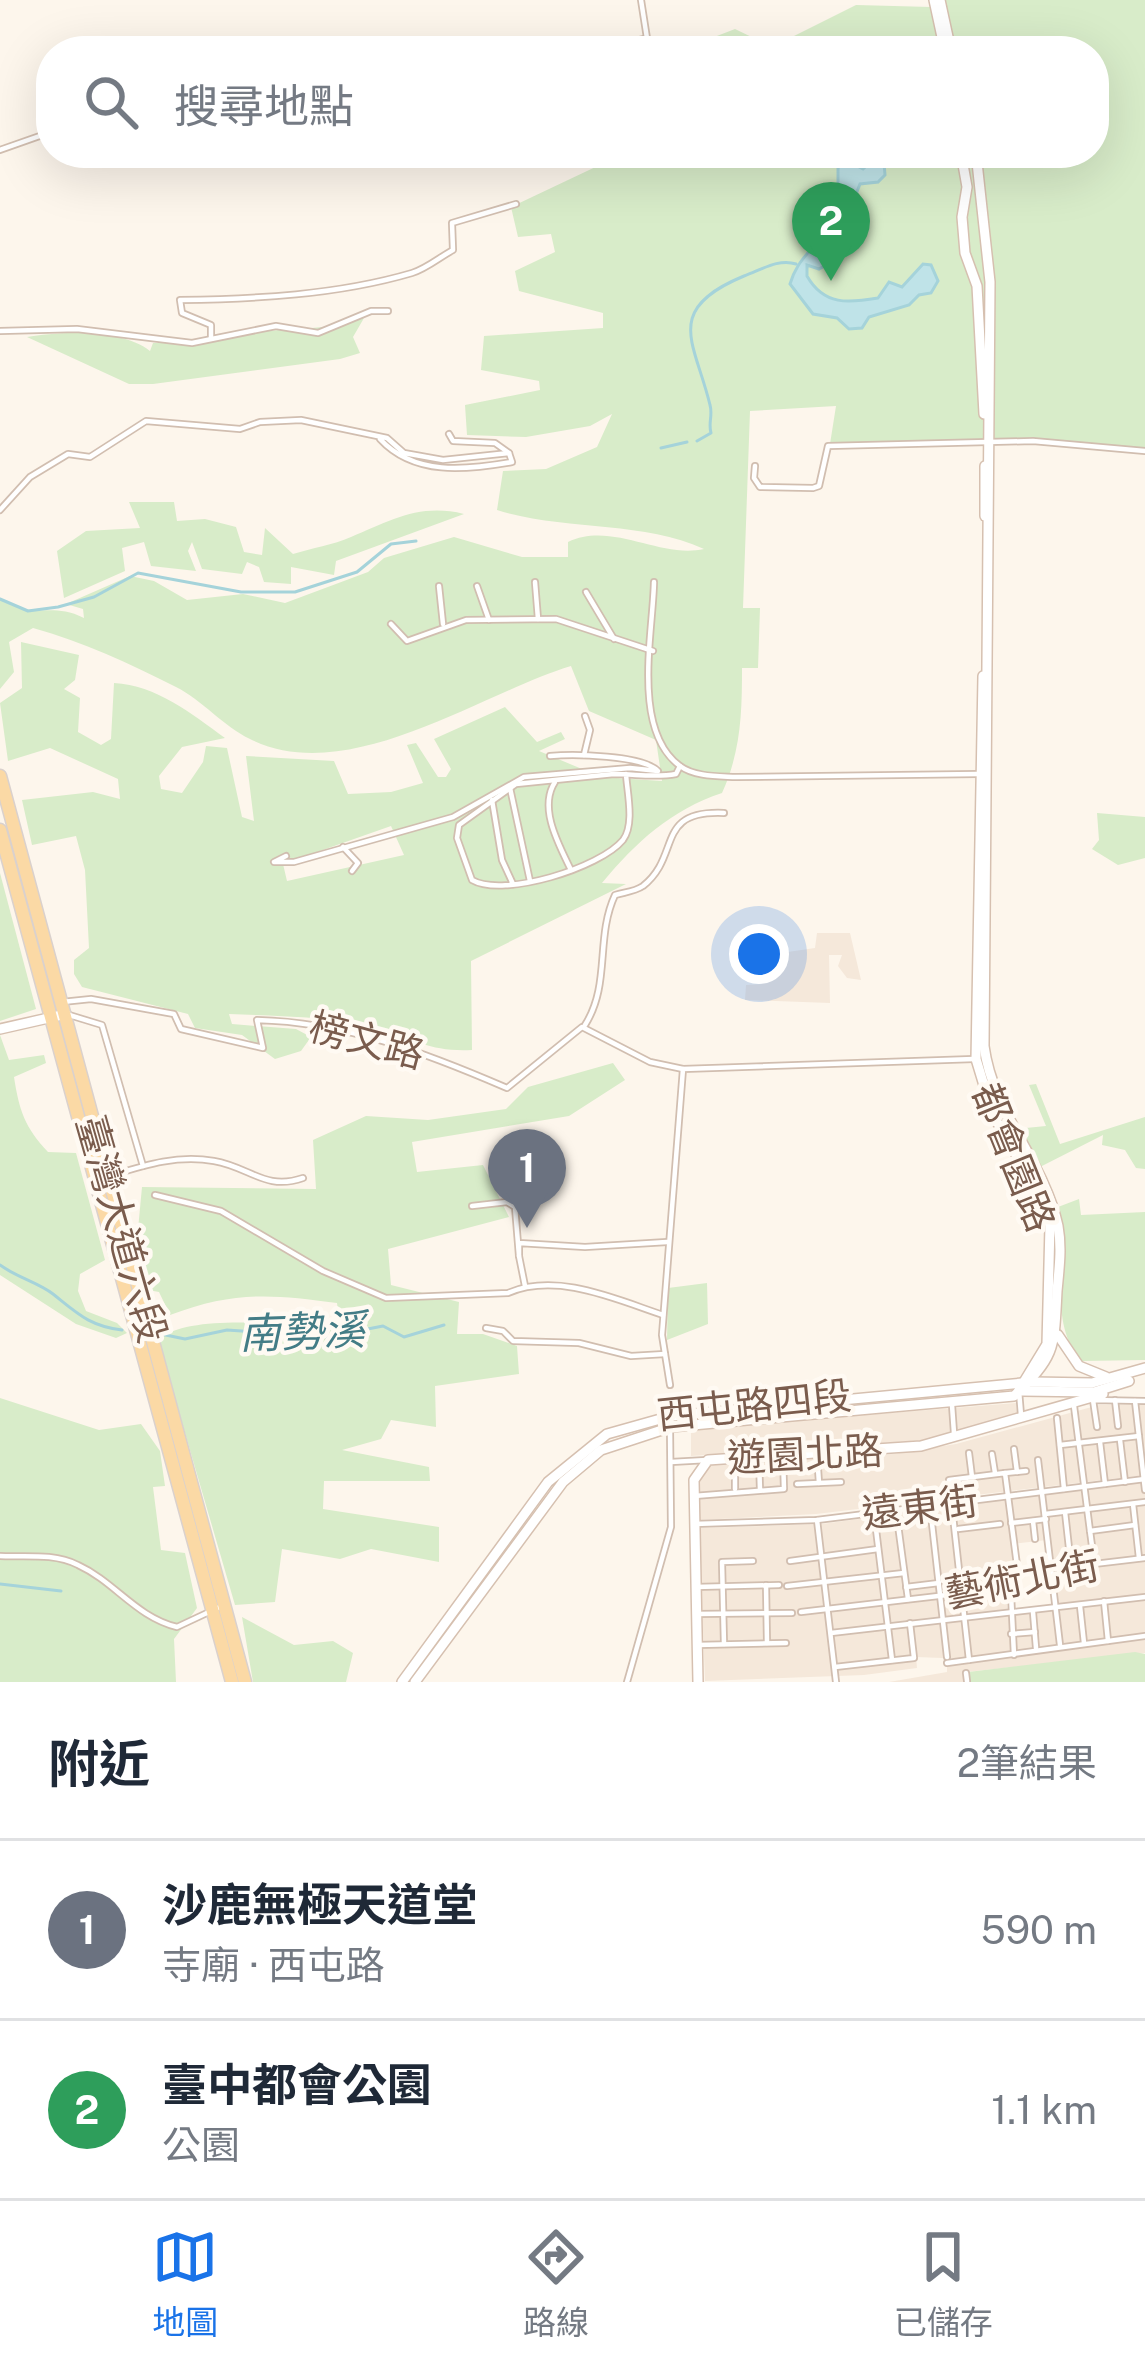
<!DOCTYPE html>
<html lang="zh-TW">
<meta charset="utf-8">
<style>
body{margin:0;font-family:"Public Sans","Noto Sans TC",sans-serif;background:#f2f2f3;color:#1f2937}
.you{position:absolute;left:759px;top:954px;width:42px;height:42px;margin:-30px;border:9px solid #fff;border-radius:50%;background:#1a73e8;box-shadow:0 0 0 18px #1a73e833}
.badge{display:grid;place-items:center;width:78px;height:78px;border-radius:50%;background:#1a73e8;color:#fff;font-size:39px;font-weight:700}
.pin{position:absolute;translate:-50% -99px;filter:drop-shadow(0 3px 6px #0008)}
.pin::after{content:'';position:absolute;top:63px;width:42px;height:36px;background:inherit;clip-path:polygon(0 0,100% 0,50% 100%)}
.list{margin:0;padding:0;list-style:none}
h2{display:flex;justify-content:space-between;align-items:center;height:156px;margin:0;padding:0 48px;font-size:51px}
h2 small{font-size:39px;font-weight:400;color:#747a83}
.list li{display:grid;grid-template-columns:78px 1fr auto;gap:36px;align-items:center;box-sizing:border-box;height:180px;padding:0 48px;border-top:3px solid #e0e1e3}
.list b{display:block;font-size:45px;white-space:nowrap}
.list p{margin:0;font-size:39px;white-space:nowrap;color:#747a83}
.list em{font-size:39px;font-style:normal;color:#747a83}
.icon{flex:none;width:66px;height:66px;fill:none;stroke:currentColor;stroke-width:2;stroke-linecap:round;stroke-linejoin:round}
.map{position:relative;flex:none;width:1145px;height:1682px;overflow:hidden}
.search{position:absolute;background:#fff;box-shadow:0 12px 48px #0002;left:36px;right:36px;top:36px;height:132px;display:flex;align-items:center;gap:30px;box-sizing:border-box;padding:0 42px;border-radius:48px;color:#747a83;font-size:45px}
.sheet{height:516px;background:#fff}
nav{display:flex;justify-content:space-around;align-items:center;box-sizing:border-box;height:168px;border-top:3px solid #e0e1e3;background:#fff;font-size:33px;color:#747a83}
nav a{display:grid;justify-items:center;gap:6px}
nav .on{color:#1a73e8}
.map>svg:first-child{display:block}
.residential{fill:#f5e8da}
.green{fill:#d8ecc9;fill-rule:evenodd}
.water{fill:#bfe3e8;stroke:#a5d3da;stroke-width:3}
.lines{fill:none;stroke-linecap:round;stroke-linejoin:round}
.stream{stroke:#a5d3da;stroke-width:3}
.street-casing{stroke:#d1beb0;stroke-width:8}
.secondary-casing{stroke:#d6c0b0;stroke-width:12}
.primary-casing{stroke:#dad1cd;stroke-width:15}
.street{stroke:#fff;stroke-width:4.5}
.secondary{stroke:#fff;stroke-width:9}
.primary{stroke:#fbd9a5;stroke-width:12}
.labels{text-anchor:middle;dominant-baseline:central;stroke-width:9;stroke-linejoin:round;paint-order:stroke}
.street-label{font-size:39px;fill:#7a5c4d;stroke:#fffaf3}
.water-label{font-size:42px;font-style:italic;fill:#437c86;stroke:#fffaf3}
</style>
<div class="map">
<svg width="1145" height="1682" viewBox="0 0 1145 1682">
<rect width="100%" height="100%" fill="#fdf6ec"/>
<!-- residential -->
<g class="residential">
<polygon points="817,933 850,933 861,980 847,978 838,966 842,955 829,955 830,1003 745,1000 746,985 762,984 761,956 815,948"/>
<polygon points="1016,1403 1018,1419 939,1439 691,1456 691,1429"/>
<polygon points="1145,1404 1145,1475 816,1514 699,1520 697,1476 708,1465 893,1454 956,1444 1099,1405"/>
<polygon points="1145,1482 1145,1596 1057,1605 1043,1494"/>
<polygon points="1041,1494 1047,1540 1012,1544 1015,1570 1004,1577 1005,1586 799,1610 1005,1590 1008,1611 963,1617 968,1659 916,1657 917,1668 864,1675 705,1681 699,1528 822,1524"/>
<polygon points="1145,1599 1145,1653 966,1672 966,1682 889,1682 947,1672 947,1664 970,1661 967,1619"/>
</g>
<!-- green -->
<g class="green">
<path d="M930,0H1145V449L1033,440L830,444L836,406L750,411L743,608H760L758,668H742C742,713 741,751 722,793C671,810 636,842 602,883L626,884L471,961L472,1050C431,1052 417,1040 380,1030C332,1016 279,1016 229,1014L232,1024L296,1029L311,1037L301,1051L275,1059L242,1035L195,1028L188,1014L82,987L74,974V960L89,948L85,870L76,836L32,845L22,800L93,792L120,799L118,779L50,748L8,761L0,703L22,688L21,642L79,655L75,680L64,689L80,698L78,732L101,745L111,739L114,683C156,685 192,714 225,738L182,747L159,776L161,789L182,793L203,762L206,746L227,748L242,817L254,821L246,756L334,761L348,794L391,792L423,783L407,745L416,743L438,777H446L451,769L434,739L505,707L537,742L561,732L565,739L539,751L601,777L662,781L656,740L589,711L571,666C479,694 348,788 250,739C223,726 202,700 176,687C129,663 83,642 33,628L9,642L14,672L0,689V599C37,621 50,601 84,618L83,609L66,604L130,576L154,581L187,600L243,594L285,603L368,572L384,558L454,537L522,557H568V542C612,521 660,559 704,549C641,520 564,531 497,510L503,471L546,469L597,447L612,414L590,426L526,437L467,435L465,405L540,390L539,381L481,370L484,336L603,328V313L519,291L515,271L555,252L551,234L518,237L511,207L625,153H1094V51H678L735,29L764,43L782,42L856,5L931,7ZM391,826L404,855L287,881L283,864Z"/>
<path d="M364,318L353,337L360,353L340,359L153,384H129L27,337C60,331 123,329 150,351L153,343C197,344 236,334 279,330C311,328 333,328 364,318Z"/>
<path d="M129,502H174L177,521L205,519L236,527L244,552L262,555L265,528L293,554C312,548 333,545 351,537C390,521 419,503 464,514L336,561L334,575L291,567V584L264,582L259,567L247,562L242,574L202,569L192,542L188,551L196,571L151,566L144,542L122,548L125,571L64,598L57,551L86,531L140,528Z"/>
<polygon points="1097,813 1145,817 1145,858 1118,865 1092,849 1099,840"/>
<polygon points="0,873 36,1009 0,1021"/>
<path d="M0,1035L9,1060L44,1055L46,1063L14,1077C19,1110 25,1128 48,1152L76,1153L105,1260L80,1274L78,1291L86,1311L117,1323L127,1333L116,1338L76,1324L0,1275Z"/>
<path d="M613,1063L625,1080L569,1116L412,1142L417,1172L483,1165L509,1217L388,1249L391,1285L459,1302L457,1334H483L517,1346L519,1374L435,1386L436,1427L391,1420L381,1439L342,1450L429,1467L430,1481H324L323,1509L439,1527V1562L371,1549L340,1559L282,1549L275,1602L235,1605L158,1340C191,1311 294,1327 340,1327L337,1303C271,1294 234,1291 170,1315L159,1292L148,1290L136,1251L142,1187L316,1189L313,1140L366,1116L428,1120L506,1109L528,1087Z"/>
<polygon points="1036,1084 1060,1144 1145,1117 1145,1169 1136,1168 1125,1150 1102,1145 1103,1135 1038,1168 1016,1129 1046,1126 1029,1085"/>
<path d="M1079,1199L1081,1215L1145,1212V1360L1082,1361C1045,1322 1070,1257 1058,1207Z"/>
<polygon points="707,1283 708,1324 667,1340 668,1288"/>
<polygon points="0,1398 99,1430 141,1424 160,1451 165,1486 153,1487 161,1550 185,1553 197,1608 174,1639 176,1682 0,1682"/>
<polygon points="242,1617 294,1645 333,1641 353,1653 346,1682 253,1682"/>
<polygon points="1135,1652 1145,1654 1145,1682 970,1682 968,1672"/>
</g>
<!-- water -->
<path class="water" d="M876,157L884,163L885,175L878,182L860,184L847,217L828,242L831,262L819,269L807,265V276C824,306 849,303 878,298L889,282L902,287L923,264L931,265L938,281L931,293L919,295L909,305L869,317L862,328L849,329L837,318L813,314L790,284C799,253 818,252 826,219L817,212V204L838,186V168L846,160L863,169Z"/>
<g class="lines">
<!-- stream -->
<g class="stream">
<path d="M697,441L711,433C708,423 713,415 710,405C695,342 662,310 744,276C761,270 779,258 796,264"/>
<polyline points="661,448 687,442"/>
<polyline points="0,599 28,611 58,607 94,597 138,573 241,592 295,592 357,572 391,544 416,541"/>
<path d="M0,1265C16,1277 39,1283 53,1294C77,1313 89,1326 122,1330"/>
<polyline points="156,1333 185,1339 227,1330 327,1337 383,1326 404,1337 444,1325"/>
<polyline points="0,1584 61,1591"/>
</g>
<!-- street casing -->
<g class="street-casing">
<g id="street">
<polyline points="641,0 649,51"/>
<polyline points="593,51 644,39"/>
<polyline points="0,150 51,132"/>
<polyline points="0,331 77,329 192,343 276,326 318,333 371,311 388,311"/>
<path d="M211,338V325L182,313L180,300C255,299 337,295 412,273C426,269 440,257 453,250L452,223L516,204"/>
<polyline points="449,434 453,441 495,443 509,453"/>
<polyline points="755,466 754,478 760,487 813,488 819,486 828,446 1033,441 1145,451"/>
<path d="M0,510L30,477L68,454L90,457L146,421L240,429L260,422L301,420L387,438L404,453L443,460L509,453L512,462C466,470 414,476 380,439"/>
<polyline points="535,582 538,619"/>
<path d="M654,582C653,633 631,730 680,766C695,777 718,776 736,777L978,774"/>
<polyline points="439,586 443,624"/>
<polyline points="477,586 489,620"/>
<polyline points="586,592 614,639"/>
<polyline points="391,624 407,641 466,620 556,619 653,651"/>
<polyline points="584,755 590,730 585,716"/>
<path d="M626,774C627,792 635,824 623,840C600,868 503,898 472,880L457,838L459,825L516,784L614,774C636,774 655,778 676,774L680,766"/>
<path d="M555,782C538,808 559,845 571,870"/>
<polyline points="510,788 530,881"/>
<polyline points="492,800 502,860 513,884"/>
<polyline points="343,847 358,863 352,871"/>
<path d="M286,856L274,862H294L453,817L524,777L630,768L658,771C642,755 574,754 550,756"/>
<path d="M62,1002L91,999L174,1014L181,1029L263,1048L257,1020C345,1022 426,1053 507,1088L582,1027L650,1062L683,1069"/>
<polyline points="66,1014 102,1025 143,1166"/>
<path d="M585,1025C611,984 595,938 615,895C625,892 634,892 643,886C682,855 654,810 724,813"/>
<path d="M113,1175C148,1164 178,1155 214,1161C250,1167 265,1191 303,1178"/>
<path d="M155,1195L221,1211L323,1271L386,1298L508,1293C557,1272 615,1299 663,1315"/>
<polyline points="472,1206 507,1202 515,1207 519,1256 519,1243 585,1247 667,1242"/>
<polyline points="519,1256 525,1286"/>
<polyline points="486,1328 503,1331 513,1341 579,1343 631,1356 665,1354"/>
<polyline points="670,1385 662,1335 683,1069 974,1059"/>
<polyline points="1019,1391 1021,1415"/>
<polyline points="1115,1400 1118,1426"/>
<polyline points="1135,1401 1145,1490"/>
<polyline points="952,1405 954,1433"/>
<polyline points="1074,1406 1090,1531 1135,1525"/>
<polyline points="1057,1418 1064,1489"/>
<polyline points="1097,1427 1093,1400 1145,1401"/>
<polyline points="1120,1440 1125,1482"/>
<polyline points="1100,1442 1105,1484"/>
<polyline points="1060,1445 1139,1436"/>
<polyline points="1014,1449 1017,1472"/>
<polyline points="969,1453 972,1477"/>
<polyline points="817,1454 819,1483"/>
<polyline points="992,1454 995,1473"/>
<polyline points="735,1458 735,1489"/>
<polyline points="759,1459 760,1490"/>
<polyline points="1038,1460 1060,1645"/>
<polyline points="671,1462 707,1460"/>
<polyline points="1005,1473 1026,1471"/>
<polyline points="797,1484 841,1482"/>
<polyline points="694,1496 784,1489 783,1456"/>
<polyline points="1133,1504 1139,1558"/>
<polyline points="930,1506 947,1657"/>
<polyline points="896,1510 908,1599"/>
<polyline points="1065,1512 1071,1566"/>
<polyline points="874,1513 892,1660"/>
<polyline points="1045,1514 1145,1502"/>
<polyline points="817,1520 836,1682"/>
<polyline points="1033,1521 1035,1539"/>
<polyline points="1011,1523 1046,1519"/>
<polyline points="694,1524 817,1520 1145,1479"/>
<polyline points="958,1529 1000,1524"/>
<polyline points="1090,1531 1094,1561"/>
<path d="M0,1556C26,1557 54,1553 78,1565C115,1582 136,1617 177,1627L224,1605"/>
<polyline points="790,1561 878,1549"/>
<polyline points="766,1585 767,1643"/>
<polyline points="787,1586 904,1573"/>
<polyline points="695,1587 779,1585"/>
<polyline points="906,1587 939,1583"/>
<polyline points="1104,1601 1108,1641"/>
<polyline points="1080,1606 1084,1643"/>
<polyline points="801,1612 1007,1588"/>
<polyline points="1033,1612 1036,1648"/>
<polyline points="696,1614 792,1613"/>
<polyline points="831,1633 1145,1597"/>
<polyline points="1011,1634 1035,1632"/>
<polyline points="724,1644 722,1562 753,1561"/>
<polyline points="697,1645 786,1643"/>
<polyline points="1014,1655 1010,1574 1145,1558"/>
<polyline points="969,1660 949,1480 1005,1473 1018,1573"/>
<polyline points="947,1663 1145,1636"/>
<polyline points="835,1667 914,1658 910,1623"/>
<polyline points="966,1673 967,1681"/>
<polyline points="627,1682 671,1527 670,1429"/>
</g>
</g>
<!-- secondary casing -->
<g class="secondary-casing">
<g id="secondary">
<polyline points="934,0 945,51"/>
<polyline points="940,0 950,46"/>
<polyline points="961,153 967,187 962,217 965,253 977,286 984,414"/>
<polyline points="985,466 985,516"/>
<polyline points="983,676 976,1059 993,1115 1035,1187 1050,1225 1047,1344 1019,1390"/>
<polyline points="0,1029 66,1014"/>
<polyline points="1058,1335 1079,1366 1106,1377"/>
<polyline points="1022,1391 1094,1392 1129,1381"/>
<polyline points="402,1682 548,1482 607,1434 671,1416 1033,1382 1092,1383 1145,1368"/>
<path d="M415,1682L563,1482L601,1450L671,1427L1014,1396C1056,1355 1054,1349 1057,1291C1059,1269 1062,1248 1058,1226C1044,1161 993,1114 984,1046L990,282L976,153"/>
<polyline points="698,1682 694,1480 708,1460 921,1446 1103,1394"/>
</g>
</g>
<!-- primary casing -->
<g class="primary-casing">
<g id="primary">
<polyline points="0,776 245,1682"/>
<polyline points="0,830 232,1682"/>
</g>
</g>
<!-- street -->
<use href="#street" class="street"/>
<!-- secondary -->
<use href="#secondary" class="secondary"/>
<!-- primary -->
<use href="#primary" class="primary"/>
</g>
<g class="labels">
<!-- street labels -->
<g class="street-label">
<text transform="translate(367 1040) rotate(15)">榜文路</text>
<text transform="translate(1014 1157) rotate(68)">都會園路</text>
<text transform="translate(122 1229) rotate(74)">臺灣大道六段</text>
<text transform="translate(754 1405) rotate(-6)">西屯路四段</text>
<text transform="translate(805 1454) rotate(-3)">遊園北路</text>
<text transform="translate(920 1507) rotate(-7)">遠東街</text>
<text transform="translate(1022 1579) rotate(-11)">藝術北街</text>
</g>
<!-- water labels -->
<g class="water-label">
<text transform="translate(302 1331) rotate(-2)">南勢溪</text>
</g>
</g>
</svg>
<div class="you"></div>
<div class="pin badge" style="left:527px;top:1228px;background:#6b7280">1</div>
<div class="pin badge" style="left:831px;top:281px;background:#2e9e5b">2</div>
<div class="search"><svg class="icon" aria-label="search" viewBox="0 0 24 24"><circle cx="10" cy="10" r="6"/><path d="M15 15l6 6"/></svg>搜尋地點</div>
</div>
<section class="sheet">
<h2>附近<small>2筆結果</small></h2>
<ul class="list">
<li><span class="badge" style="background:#6b7280">1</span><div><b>沙鹿無極天道堂</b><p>寺廟 · 西屯路</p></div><em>590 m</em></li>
<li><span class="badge" style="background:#2e9e5b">2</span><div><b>臺中都會公園</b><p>公園</p></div><em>1.1 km</em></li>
</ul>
</section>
<nav>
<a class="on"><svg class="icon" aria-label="map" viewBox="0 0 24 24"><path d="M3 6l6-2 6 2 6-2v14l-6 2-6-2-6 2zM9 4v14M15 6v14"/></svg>地圖</a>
<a><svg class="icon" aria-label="directions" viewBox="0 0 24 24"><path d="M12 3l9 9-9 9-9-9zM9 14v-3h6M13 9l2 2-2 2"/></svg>路線</a>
<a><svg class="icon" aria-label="saved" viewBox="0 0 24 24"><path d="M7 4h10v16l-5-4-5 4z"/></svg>已儲存</a>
</nav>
